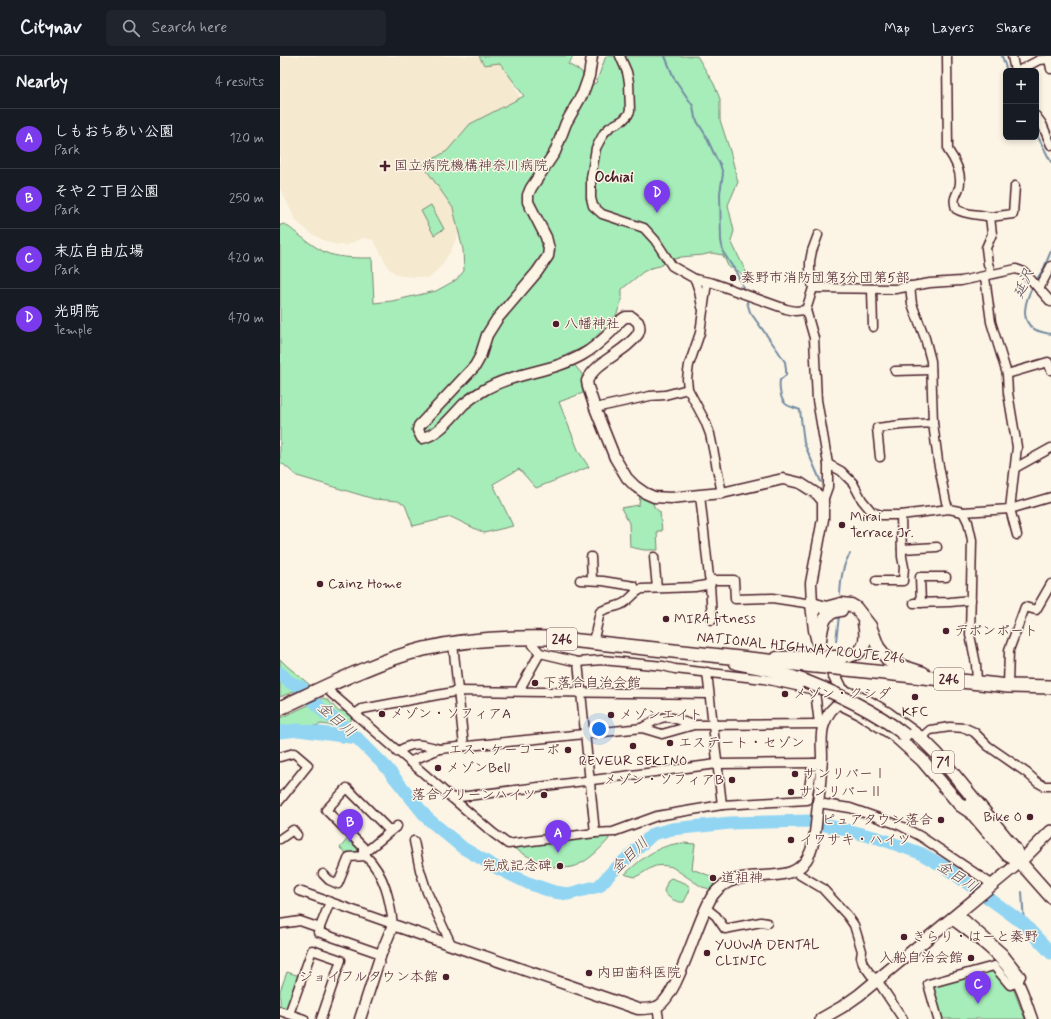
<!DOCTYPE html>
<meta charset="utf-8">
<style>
body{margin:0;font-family:Mynerve,"Klee One",sans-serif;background:#20242c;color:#f1f3f6}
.controls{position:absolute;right:12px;top:12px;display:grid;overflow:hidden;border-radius:6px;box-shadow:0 2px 6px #0003}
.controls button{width:36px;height:36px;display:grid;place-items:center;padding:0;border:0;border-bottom:1px solid #363941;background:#171b24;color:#f1f3f6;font:20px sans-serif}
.you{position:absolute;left:319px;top:673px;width:14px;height:14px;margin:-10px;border:3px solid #fff;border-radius:50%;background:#1a73e8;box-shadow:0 0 0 6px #1a73e833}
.badge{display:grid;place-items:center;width:26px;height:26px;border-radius:50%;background:#7c3aed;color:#fff;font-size:13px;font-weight:700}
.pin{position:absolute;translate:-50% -33px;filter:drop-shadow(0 1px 2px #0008)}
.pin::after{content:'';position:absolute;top:21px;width:14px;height:12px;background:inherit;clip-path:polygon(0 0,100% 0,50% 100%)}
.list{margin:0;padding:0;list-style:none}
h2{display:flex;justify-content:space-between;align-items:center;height:52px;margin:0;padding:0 16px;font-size:17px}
h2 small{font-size:13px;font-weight:400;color:#9ea1a6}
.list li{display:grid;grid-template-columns:26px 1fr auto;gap:12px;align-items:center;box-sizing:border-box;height:60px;padding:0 16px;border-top:1px solid #363941}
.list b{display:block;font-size:15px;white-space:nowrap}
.list p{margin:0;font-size:13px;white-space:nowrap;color:#9ea1a6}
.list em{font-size:13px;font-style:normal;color:#9ea1a6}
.icon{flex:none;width:22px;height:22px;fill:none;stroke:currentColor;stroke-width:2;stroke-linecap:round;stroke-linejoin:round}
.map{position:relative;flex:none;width:771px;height:963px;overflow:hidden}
header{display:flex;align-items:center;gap:24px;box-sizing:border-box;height:56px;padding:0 20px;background:#171b24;border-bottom:1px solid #363941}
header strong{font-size:19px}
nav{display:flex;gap:22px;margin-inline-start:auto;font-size:14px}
.search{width:280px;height:36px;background:#20242c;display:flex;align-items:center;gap:10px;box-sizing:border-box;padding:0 14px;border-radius:6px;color:#9ea1a6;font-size:15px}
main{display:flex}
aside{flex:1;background:#171b24}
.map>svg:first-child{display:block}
.built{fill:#f5e9cf}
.green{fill:#a6edb9;stroke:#788672}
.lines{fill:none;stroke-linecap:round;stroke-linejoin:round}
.stream{stroke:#758ca3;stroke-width:2}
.river{stroke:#91d5f3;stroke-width:13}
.minor-casing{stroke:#4a1f2b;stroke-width:11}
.tertiary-casing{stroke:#4a1f2b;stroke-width:13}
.secondary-casing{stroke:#4a1f2b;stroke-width:14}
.primary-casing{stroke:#4a1f2b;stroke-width:15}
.trunk-casing{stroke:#4a1f2b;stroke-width:16}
.minor{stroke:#fcf5e5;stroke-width:8}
.tertiary{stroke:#fcf5e5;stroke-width:10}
.secondary{stroke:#fcf5e5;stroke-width:11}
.primary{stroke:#fcf5e5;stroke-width:12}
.trunk{stroke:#fcf5e5;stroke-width:13}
.primary-bridge-casing{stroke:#4a1f2b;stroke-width:15;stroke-linecap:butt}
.trunk-bridge-casing{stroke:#4a1f2b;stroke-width:16;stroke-linecap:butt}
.primary-bridge{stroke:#fcf5e5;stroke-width:12}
.trunk-bridge{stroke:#fcf5e5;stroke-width:13}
.poi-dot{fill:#4a1f2b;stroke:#fcf5e5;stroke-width:1.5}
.labels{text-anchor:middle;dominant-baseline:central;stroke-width:3;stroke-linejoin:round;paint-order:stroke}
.shield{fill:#fcf5e5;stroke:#7f5f63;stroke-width:1}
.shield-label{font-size:13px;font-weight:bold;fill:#4a1f2b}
.poi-label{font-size:14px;fill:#4a1f2b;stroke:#fcf5e5;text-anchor:start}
.street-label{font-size:14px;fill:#4a1f2b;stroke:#fcf5e5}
.neighbourhood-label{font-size:15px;font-weight:bold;fill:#4a1f2b;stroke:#fcf5e5}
.water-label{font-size:15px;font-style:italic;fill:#5c4c5d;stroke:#fcf5e5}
</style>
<header>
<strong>Citynav</strong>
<div class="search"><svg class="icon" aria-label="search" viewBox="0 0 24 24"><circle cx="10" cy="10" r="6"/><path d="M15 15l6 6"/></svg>Search here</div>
<nav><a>Map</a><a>Layers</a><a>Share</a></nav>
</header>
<main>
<aside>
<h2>Nearby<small>4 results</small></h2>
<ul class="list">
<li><span class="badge">A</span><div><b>しもおちあい公園</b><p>Park</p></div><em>120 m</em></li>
<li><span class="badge">B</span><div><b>そや２丁目公園</b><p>Park</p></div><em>250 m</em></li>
<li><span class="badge">C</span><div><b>末広自由広場</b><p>Park</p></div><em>420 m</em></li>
<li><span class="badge">D</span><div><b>光明院</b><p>Temple</p></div><em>470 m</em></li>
</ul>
</aside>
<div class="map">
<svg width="771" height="963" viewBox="0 0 771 963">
<rect width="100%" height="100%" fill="#fcf5e5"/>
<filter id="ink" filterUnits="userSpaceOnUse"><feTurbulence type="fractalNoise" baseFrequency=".025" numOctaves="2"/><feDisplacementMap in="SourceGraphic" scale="8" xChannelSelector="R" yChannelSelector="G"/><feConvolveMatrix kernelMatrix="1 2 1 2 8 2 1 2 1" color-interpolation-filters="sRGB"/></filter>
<g filter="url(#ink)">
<!-- built -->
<polygon class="built" points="0,0 220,0 242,46 170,196 162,209 150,222 120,220 109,213 97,190 92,183 82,182 67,189 57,189 47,186 32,178 16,165 0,132"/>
<!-- green -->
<g class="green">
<path d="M199,0H294L288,8L302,16L306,31L316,27L326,0H417L434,28L440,43V64L450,95L458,126L448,149L454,175L451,185L472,228L455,212H449L443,199L431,197L423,199L401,201L386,206L380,210L371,212L363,216L342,233V244L336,260L308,289L286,299L302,318L303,337L279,346L299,396L309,411L256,432L239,413L213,428L233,470L204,477L171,461L133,470L125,449L118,445L94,443L17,420L3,408L0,409V169L5,168C15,176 37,194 49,198C63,202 77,202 92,202L94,247L112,245L156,235L176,224L184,215L183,194L173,152L143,109L167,95L190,68L244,40L220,7L204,9Z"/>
<polygon points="151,149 164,173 154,179 141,155"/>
<polygon points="360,438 373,445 374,451 380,456 382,475 377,475 378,494 364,494 350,491 349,467 341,452 359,449"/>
<polygon points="0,603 7,610 30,629 0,641"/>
<polygon points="44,642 50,646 59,656 63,655 70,657 72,662 69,668 63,671 41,668 36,670 9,670 0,672 0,662"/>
<path d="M328,779L329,783C292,825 274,816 230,790Z"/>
<polygon points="69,781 80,792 80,795 77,799 68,796 67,798 60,792"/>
<path d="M404,787L415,788L412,813L433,821C435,827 434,829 430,833L422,831L392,811C372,806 371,814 355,821L347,819L345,818C362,802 379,788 404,787Z"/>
<path d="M391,822L405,827L410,831L409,836L404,846C397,847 387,842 384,835L388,824Z"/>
<polygon points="709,914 716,917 728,933 733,932 745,963 661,963 653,931"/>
<polygon points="7,916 20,920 9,952 6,954 0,952 0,935"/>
</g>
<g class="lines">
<!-- stream -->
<g class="stream">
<polyline points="385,0 394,22 413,50 415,62 425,78 436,102 440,108 443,118 440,137 441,184 443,196 456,216 463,231"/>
<polyline points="722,0 727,15"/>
<polyline points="756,77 771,106"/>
<polyline points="755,226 764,212 771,195"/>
<path d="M753,230C746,243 738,265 756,274C760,276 766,277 771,278"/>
<path d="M467,246L470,256L498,295L505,306L506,313V319L500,324C499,331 500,345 507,349C510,351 516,352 520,354L524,387L541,426"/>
<path d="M560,538C561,524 562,510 570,498"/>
<polyline points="556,585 559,560"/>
<polyline points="742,836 744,868"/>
</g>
<!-- river -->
<g class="river">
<polyline points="0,617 9,626 21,631 45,657 59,666 77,682 106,711 147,762 183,792 219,813 248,827 274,836 288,838 319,830 331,817 373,778 392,773 450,767 529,765 598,782 640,797 663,810 721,851 744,868 771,897"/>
<polyline points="0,676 19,674 77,682"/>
</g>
<!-- minor casing -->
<g class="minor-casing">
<g id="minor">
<polyline points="340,0 347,16 349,26 350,55 348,59 343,64 330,71 324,77 316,92 311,122 311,142 313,150 322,158 364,172 375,184 392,210 399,214 415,223 433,227 506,253 515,255 526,254"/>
<path d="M667,0L668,94C675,104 683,119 679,132C675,143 673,141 676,153C685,159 699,158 710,161L712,178L706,192L708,208L712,218"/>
<polyline points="732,0 735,15"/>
<polyline points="769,3 771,13"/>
<polyline points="738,15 759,4 771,3"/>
<polyline points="756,60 762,68 771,89"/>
<polyline points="710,161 733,158 735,130"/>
<polyline points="538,179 532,195 530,205 530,215 533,232 526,254 534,282 537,344 548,408 548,431 543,445"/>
<polyline points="415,223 419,235 422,251"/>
<polyline points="427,226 420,277 409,309 407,323 408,333 425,365 430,378 442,437"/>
<polyline points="630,230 632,248 645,282 651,305 653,367 658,405 666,446 669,453"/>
<polyline points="533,232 615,233 650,227 681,225 736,213 744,216 771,246"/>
<polyline points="592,233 593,271"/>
<polyline points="759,233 771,210"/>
<polyline points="615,315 651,314"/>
<polyline points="727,318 768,306 771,314"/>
<polyline points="315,352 370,340 385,339 408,333"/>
<polyline points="600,401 597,372 621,369 653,367"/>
<polyline points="548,408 561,415 573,427 582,444 592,456 601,459 621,459 669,453 683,456 730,453 737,391 728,337 727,318 711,266 705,221"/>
<polyline points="735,412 771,392"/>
<polyline points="420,439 429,521 432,525"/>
<polyline points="683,456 688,466 692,484 690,579 696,608 697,626"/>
<polyline points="737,479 730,453 771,441"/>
<polyline points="622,493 657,491"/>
<polyline points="311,501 312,524"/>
<polyline points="374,501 377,532"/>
<polyline points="300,524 323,525 354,530 357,535"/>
<polyline points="596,525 623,525 624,511 622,501 621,459"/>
<polyline points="430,527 432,564"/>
<polyline points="634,547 670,546 691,544"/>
<polyline points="641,547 640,521 666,521"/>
<path d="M313,587L320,556C327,551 336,552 344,547C351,543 354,536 362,533L415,531L426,529L434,524H454L455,543L492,542L532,548"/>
<polyline points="173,588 184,690"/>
<polyline points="253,589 260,597 298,606 322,604 383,610 395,613 484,623 530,633 535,635 539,668"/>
<polyline points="298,606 315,777"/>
<polyline points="427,616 442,749"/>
<polyline points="728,630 729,594 745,551 756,554 771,528"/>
<polyline points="241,635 241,631 260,597"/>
<polyline points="51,637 172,742 213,777 228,788 315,777 333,776 377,760 442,749 527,744 533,707"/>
<polyline points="75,658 82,653 179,635 429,638"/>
<path d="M362,672C371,667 381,659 392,662C399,663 405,667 411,668"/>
<polyline points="641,682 650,674 670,671 685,672 694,676 708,690 747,717 757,726 764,730 771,730"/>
<path d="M117,696C134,685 141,688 159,693"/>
<polyline points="0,701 14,697 28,709 0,744"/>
<path d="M130,706C136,702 151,697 159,693L362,672L382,678L414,669L543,668"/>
<polyline points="172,742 437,708 537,707"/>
<polyline points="538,747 570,752 619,769 640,780 713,829"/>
<polyline points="0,783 13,774 17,779"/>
<polyline points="134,785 140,814 147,836 171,888"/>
<polyline points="83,798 117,770"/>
<polyline points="86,800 83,798 83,791 46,754 67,732 110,775"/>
<polyline points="516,814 520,819 542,832 567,859 574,869 582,895 581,901 583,908 591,919 597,924 623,963"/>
<path d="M43,818L49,824L58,828L69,801L86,800C105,819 110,844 113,869"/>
<polyline points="19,835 107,866 113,869"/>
<polyline points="50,846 38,876 101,898"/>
<polyline points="426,852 436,860 445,873 481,866 487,867"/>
<polyline points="0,868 20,865 40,872"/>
<polyline points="377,951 379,963"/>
<polyline points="0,955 24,963"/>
<polyline points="9,958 32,894 61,904 41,963"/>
<polyline points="658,963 648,928 714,910 730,929 738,926 741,920 723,897 679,858"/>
</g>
</g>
<!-- tertiary casing -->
<g class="tertiary-casing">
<g id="tertiary">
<path d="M312,0L309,20L303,37L286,67L275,96L251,132L248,139V146L266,181L269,193L268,200L257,216L217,263L207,279L200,301L195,310L139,370L138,374L142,382C159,379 172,360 184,348C190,343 197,338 204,334C235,316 272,316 302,299C313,293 324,283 333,274C337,269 340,263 346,261C346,261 351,261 352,261L358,266C360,270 360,274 358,278C345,297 317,304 307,325L308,331L315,352L335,402L347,422L355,430L365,437L374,441L391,442L420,439L442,437L503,423L520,427L537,438L543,445V463L531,527L532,548"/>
<path d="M672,863C696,881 722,899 737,925C744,937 747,950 752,963"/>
<path d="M80,963L101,898L113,869L358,953C364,953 371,953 376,951C398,944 418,859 433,839C460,803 513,838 530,797C535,785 536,771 537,758C539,739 541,720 542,701C542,690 540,678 544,668C547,659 552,651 560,647"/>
</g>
</g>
<!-- secondary casing -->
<g class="secondary-casing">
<polyline id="secondary" points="541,963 562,951 579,939 740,806 771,775"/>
</g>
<!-- primary casing -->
<g class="primary-casing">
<g id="primary">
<path d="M540,584C542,568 543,556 561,554"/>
<path d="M562,601C585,599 588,587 584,567"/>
<polyline points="497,602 531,601"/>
<polyline points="456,607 487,613 525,625"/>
<polyline points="643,617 615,608 609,605 598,591 590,570 576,552 571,549 561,548 546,552 532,548 535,574 539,590 545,600 560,631 560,647 580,657 613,678 642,704 680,749 692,757"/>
<polyline points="560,634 586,645 608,658 641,682 657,698 735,793 740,806"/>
<polyline points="688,750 692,757 728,799 740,806 771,841"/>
</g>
</g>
<!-- trunk casing -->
<g class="trunk-casing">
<g id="trunk">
<polyline points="567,613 728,630 771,631"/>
<path d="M0,652C45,631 96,605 144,593C186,583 228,581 271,582L535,610"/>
</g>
</g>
<!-- minor -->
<use href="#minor" class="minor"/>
<!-- tertiary -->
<use href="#tertiary" class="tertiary"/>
<!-- secondary -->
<use href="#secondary" class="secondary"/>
<!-- primary -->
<use href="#primary" class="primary"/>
<!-- trunk -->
<use href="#trunk" class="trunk"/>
<!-- primary-bridge casing -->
<g class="primary-bridge-casing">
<g id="primary-bridge">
<polyline points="531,601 562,601"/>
<path d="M525,625C560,639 595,655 625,679"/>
</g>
</g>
<!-- trunk-bridge casing -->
<g class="trunk-bridge-casing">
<polyline id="trunk-bridge" points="535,610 567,613"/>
</g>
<!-- primary-bridge -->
<use href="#primary-bridge" class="primary-bridge"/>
<!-- trunk-bridge -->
<use href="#trunk-bridge" class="trunk-bridge"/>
</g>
</g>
<!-- markers -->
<g class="poi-dot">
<path d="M103 104h4v4h4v4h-4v4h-4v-4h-4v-4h4z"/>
<circle cx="453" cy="222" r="4"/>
<circle cx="276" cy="268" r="4"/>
<circle cx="562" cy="469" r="4"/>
<circle cx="40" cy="528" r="4"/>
<circle cx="386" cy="563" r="4"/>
<circle cx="666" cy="575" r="4"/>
<circle cx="255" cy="627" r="4"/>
<circle cx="505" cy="638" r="4"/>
<circle cx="635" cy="641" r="4"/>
<circle cx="102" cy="658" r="4"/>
<circle cx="331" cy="659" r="4"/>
<circle cx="390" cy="687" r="4"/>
<circle cx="353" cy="690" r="4"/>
<circle cx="288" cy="694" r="4"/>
<circle cx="158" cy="712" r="4"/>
<circle cx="515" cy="718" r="4"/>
<circle cx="452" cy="724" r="4"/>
<circle cx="511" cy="736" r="4"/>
<circle cx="264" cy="739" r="4"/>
<circle cx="750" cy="761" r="4"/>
<circle cx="661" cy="764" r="4"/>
<circle cx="511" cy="784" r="4"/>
<circle cx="280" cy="810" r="4"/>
<circle cx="433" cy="822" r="4"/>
<circle cx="624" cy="881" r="4"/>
<circle cx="427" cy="897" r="4"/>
<circle cx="691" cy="902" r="4"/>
<circle cx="309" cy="917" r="4"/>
<circle cx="166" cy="921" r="4"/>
</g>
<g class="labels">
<!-- shield labels -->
<g class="shield">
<rect x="267" y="572" width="30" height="22" rx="3"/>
<rect x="654" y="612" width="30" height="22" rx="3"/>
<rect x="652" y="695" width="22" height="22" rx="3"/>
</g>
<g class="shield-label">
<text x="282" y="583">246</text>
<text x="669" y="623">246</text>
<text x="663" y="706">71</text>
</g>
<!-- poi labels -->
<g class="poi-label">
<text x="114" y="110">国立病院機構神奈川病院</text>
<text x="461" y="222">秦野市消防団第3分団第5部</text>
<text x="284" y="268">八幡神社</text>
<text x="570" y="461">Mirai<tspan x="570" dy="16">Terrace Jr.</tspan></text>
<text x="48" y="528">Cainz Home</text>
<text x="394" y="563">MIRA fitness</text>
<text x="674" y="575">デボンポート</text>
<text x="263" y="627">下落合自治会館</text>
<text x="513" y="638">メゾン・クシダ</text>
<text x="635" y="656" text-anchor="middle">KFC</text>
<text x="110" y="658">メゾン・ソフィアA</text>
<text x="339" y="659">メゾンエイト</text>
<text x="398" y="687">エステート・セゾン</text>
<text x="280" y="694" text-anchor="end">エス・ケーコーポ</text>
<text x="353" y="705" text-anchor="middle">REVEUR SEKINO</text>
<text x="166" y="712">メゾンBell</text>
<text x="523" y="718">サンリバーⅠ</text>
<text x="444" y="724" text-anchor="end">メゾン・ソフィアB</text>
<text x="519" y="736">サンリバーⅡ</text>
<text x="256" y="739" text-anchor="end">落合グリーンハイツ</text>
<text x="742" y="761" text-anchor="end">Bike O</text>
<text x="653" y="764" text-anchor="end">ピュアタウン落合</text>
<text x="519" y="784">イワサキ・ハイツ</text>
<text x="272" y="810" text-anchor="end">完成記念碑</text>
<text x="441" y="822">道祖神</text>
<text x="632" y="881">きらり・はーと秦野</text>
<text x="435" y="889">YUUWA DENTAL<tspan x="435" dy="16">CLINIC</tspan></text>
<text x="683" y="902" text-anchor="end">入船自治会館</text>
<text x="317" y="917">内田歯科医院</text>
<text x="158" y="921" text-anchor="end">ジョイフルタウン本館</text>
</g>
<!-- street labels -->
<g class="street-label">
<text transform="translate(521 592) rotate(6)">NATIONAL HIGHWAY ROUTE 246</text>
</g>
<!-- neighbourhood labels -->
<g class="neighbourhood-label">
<text x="334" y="122">Ochiai</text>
</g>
<!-- water labels -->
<g class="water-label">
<text transform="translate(744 228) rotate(-67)">延沢</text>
<text transform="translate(56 664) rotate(41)">金目川</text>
<text transform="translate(350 800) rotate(-43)">金目川</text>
<text transform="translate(677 821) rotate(33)">金目川</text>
</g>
</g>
</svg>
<div class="controls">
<button>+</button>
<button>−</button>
</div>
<div class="you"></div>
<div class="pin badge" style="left:278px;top:797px">A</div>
<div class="pin badge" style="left:70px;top:786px">B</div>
<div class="pin badge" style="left:698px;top:948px">C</div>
<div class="pin badge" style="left:377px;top:157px">D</div>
</div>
</main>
